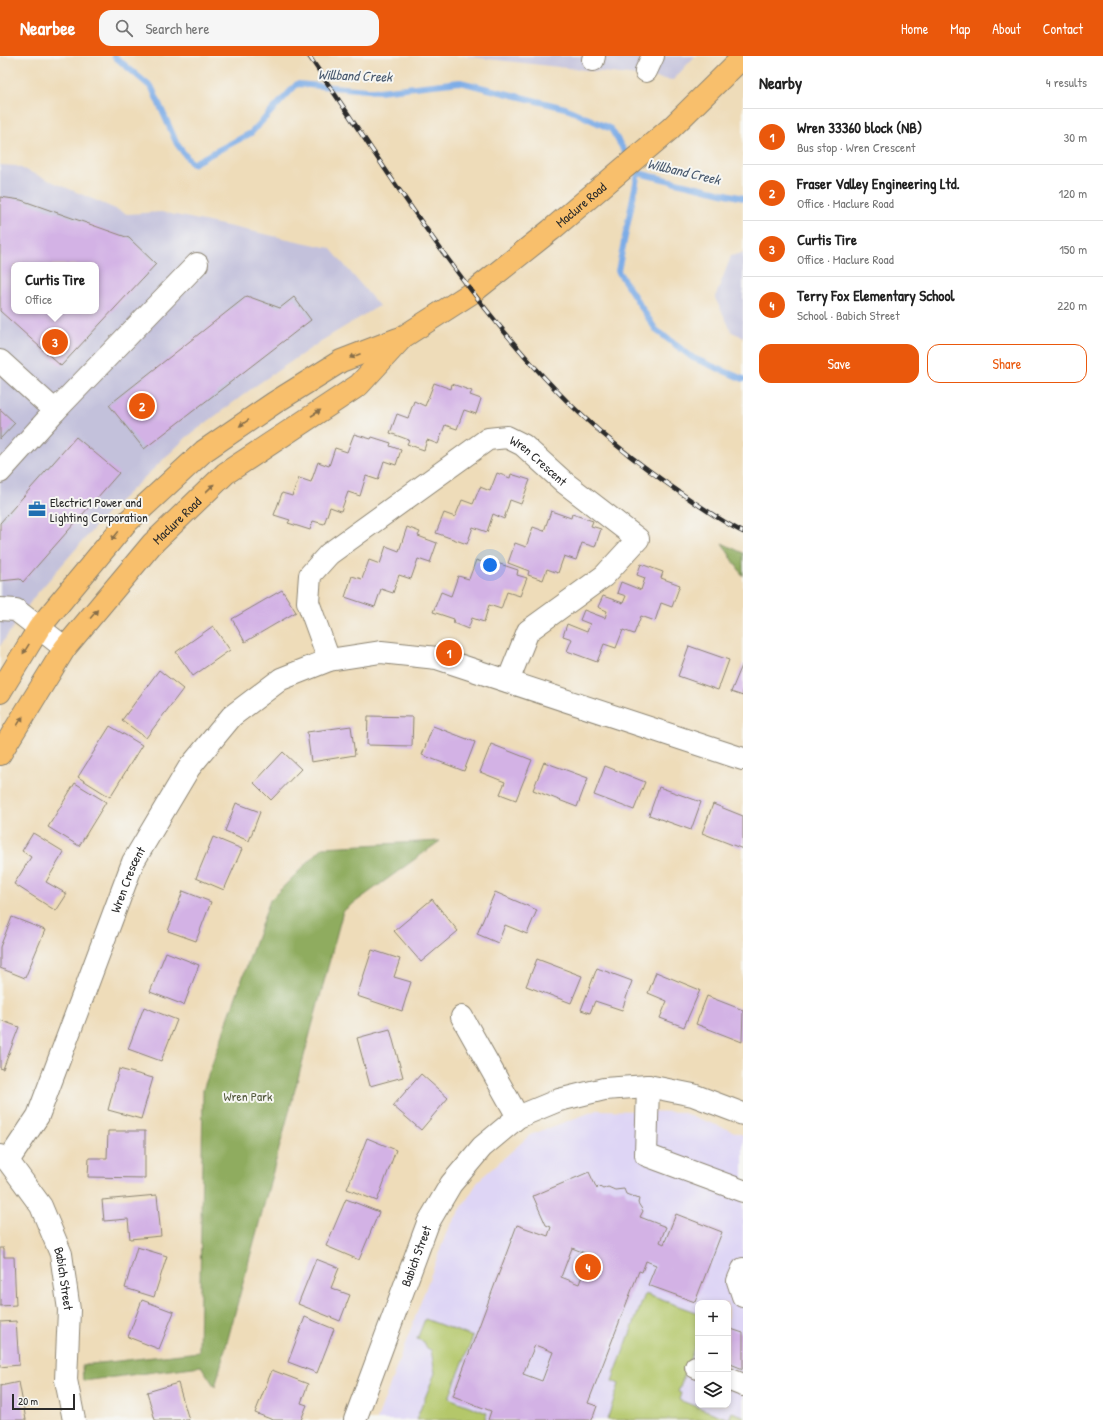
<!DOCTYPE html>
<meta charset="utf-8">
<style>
body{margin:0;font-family:"Patrick Hand",sans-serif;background:#f6f6f6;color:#222}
.controls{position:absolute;right:12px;bottom:12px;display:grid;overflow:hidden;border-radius:8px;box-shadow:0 2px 6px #0003}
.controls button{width:36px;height:36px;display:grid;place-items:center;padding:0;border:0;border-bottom:1px solid #e0e0e0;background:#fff;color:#222;font:20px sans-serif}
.scale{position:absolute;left:12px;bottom:10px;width:63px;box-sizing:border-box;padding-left:4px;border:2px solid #2b2b2b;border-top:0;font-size:11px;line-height:14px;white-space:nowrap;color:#2b2b2b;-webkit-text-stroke:3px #f6f6f2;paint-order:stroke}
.you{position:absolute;left:490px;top:509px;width:14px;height:14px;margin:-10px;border:3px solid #fff;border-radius:50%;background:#1a73e8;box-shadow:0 0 0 6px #1a73e833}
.badge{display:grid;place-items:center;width:26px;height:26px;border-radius:50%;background:#ea580c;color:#fff;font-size:13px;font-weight:700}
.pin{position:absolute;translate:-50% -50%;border:2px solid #fff;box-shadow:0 1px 4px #0006}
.popup{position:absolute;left:11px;top:206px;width:88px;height:52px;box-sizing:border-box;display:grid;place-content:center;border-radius:8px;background:#fff;filter:drop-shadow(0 1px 3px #0005);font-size:13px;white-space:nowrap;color:#767676}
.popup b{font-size:15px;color:#222}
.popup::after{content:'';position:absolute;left:50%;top:100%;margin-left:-8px;border:8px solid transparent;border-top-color:#fff}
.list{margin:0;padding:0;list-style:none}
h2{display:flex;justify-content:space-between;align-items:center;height:52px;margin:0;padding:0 16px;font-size:17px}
h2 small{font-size:13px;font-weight:400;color:#767676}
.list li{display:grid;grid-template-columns:26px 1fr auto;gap:12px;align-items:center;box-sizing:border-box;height:56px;padding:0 16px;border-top:1px solid #e0e0e0}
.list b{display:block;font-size:15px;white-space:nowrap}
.list p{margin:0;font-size:13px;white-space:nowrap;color:#767676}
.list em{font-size:13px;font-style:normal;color:#767676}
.actions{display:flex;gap:8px;padding:12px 16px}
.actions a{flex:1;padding:9px 0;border:1px solid #ea580c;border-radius:12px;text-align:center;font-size:14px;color:#ea580c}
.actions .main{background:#ea580c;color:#fff}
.icon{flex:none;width:22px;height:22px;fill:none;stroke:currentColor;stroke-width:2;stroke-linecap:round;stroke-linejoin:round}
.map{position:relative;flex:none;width:743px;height:1364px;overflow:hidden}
header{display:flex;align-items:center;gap:24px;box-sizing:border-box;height:56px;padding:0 20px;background:#ea580c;color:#fff}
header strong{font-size:19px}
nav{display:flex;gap:22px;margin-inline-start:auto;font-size:14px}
.search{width:280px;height:36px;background:#f6f6f6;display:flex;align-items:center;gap:10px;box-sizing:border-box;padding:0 14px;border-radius:12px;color:#767676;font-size:15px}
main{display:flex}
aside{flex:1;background:#fff}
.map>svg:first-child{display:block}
.built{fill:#ded5f5;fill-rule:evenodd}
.industrial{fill:#c3c1db;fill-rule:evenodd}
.green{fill:#b4c76b;stroke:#70794b}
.forest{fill:#8fac5f;stroke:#5d6c45}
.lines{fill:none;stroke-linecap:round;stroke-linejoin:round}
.stream{stroke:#7cace7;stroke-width:6}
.building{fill:#d3b2e5;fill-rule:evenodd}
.minor-casing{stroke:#8c8472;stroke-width:24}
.major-casing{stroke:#8c8472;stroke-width:24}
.minor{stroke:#fff;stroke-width:22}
.major{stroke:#f8bf6c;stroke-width:22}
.rail-casing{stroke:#2b2b2b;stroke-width:4.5}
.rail{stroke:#f6f6f2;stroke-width:3;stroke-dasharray:9;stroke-linecap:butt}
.oneway{fill:#876e48}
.labels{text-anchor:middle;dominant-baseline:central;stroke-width:4;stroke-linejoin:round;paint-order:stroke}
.street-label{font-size:13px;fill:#2b2b2b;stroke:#f6f6f2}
.poi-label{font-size:13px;fill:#2b2b2b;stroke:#f6f6f2;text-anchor:start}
.park-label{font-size:13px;fill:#545a3e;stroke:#f6f6f2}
.water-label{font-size:14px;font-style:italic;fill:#47586d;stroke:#f6f6f2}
</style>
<header>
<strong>Nearbee</strong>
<div class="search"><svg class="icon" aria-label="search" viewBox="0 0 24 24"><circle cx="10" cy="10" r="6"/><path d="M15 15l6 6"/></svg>Search here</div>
<nav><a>Home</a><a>Map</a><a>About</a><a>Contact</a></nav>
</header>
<main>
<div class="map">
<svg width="743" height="1364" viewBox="0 0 743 1364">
<rect width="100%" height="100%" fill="#f6f6f2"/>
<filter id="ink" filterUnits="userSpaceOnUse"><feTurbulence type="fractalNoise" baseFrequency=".025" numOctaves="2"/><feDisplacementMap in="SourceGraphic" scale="8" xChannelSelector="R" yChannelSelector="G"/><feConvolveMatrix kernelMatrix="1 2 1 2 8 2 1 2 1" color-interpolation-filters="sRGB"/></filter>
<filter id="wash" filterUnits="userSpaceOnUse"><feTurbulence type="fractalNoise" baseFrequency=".012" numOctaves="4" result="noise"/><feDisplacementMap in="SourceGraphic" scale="16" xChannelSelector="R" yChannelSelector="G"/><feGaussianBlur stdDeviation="0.9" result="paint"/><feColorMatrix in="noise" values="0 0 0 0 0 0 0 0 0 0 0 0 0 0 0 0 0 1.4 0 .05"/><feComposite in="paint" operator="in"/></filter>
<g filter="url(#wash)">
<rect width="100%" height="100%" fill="#eedcb9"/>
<!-- built -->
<path class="built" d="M597,1054L681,1056L743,1079V1364H377L447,1175L479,1124L530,1079ZM698,1247H728V1349H698Z"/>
<!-- industrial -->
<g class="industrial">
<polygon points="462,0 695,0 673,24"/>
<path d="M0,109L16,110L127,158L161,156L330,192L379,250L326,282L258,328L187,381L108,456L34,541L0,590ZM14,209H96V255H14Z"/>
<polygon points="743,197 743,281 732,276 715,242 731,200"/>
</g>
<!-- green -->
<g class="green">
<polygon points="645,1238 698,1257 698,1281 678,1336 681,1337 679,1344 729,1363 732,1356 743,1360 743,1364 607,1364 619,1328 612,1325"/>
<polygon points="425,1263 473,1281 449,1342 487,1357 485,1364 416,1364 435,1317 431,1294 427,1292 424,1286 417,1283"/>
</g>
<!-- forest -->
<g class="forest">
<polygon points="722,487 743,497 743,520"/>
<polygon points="440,785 343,855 215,1331 201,1310 83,1325 82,1309 199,1296 203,1034 270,844 323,791"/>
</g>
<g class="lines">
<!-- stream -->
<g class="stream">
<polyline points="114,0 152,32 177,88 192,108 251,77 297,28 379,35 460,26 565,52 611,73 638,117 743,142"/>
<polyline points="638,117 618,215 656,274 693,302 743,323"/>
</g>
</g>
<g id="blocks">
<!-- building -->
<g class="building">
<path d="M0,141L21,144L129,182L156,208L61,310L0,255ZM14,209H96V255H14Z"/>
<polygon points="247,240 280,252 294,241 311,264 144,393 109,349"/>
<polygon points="434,327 451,333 452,328 472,335 470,339 481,343 476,358 464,354 457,373 445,369 438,388 427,384 424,394 407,388 409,384 390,377 397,358 408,362 414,345 425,350"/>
<polygon points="0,353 15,367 0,383"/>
<polygon points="354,378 371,383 372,381 391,387 390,390 401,394 396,409 384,405 378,424 366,420 360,440 348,436 341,455 330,451 324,468 313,465 310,474 288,467 290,464 274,459 282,437 292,440 299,422 311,426 318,406 329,410 335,392 347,396"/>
<polygon points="76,381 119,417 23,526 20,523 0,525 0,467"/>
<polygon points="497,417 510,422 511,418 530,424 521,448 510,444 504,463 493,458 487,476 473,471 467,488 436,477 444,457 455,461 462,444 473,448 480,431 490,435"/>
<polygon points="551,455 571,462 572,458 593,465 591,470 601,473 595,491 582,487 576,504 564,500 558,517 547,513 543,524 528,519 529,515 508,507 515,487 526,491 533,471 544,475"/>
<polygon points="407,471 420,476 418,480 437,487 430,507 418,503 411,523 399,519 393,537 381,533 375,551 345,541 352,520 362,523 369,504 380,508 386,490 399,495"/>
<polygon points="476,504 496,511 497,507 518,514 517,519 527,522 520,540 507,536 501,553 489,549 484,566 472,562 468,573 453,567 454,563 433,556 441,536 451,540 458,520 469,523"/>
<polygon points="641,508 663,516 661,522 680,529 672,551 661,547 655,565 641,560 634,578 623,574 616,592 604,588 597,606 567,595 572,583 563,580 567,568 587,576 590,568 580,564 584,554 605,562 607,555 598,551 603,540 623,547 626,540 617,537 621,526 641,534 645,522 637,519"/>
<polygon points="282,534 296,556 245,586 232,563"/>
<polygon points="213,570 230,594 193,620 176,596"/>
<polygon points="689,590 729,604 718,634 678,620"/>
<polygon points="743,607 743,640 731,636"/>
<polygon points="159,614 183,633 146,682 122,664"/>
<polygon points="368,660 413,661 412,690 367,689"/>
<polygon points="110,670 142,689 110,741 78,721"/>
<polygon points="351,670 355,699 311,706 307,676"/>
<polygon points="433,670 475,686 464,715 422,699"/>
<polygon points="491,688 532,704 516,744 500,738 505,726 480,716"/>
<polygon points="283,696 301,713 271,744 254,727"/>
<polygon points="544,706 588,722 577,751 533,734"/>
<polygon points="605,710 645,726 634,754 594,739"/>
<polygon points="75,727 106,746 79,790 48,771"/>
<polygon points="659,731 701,746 691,774 649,759"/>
<polygon points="236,747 260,756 249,785 225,775"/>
<polygon points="713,748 743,760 743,793 702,777"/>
<polygon points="33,777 64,796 46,826 67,838 56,855 14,828 31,801 22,795"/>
<polygon points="213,781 242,793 224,834 196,822"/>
<polygon points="183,835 211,846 196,885 168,875"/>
<polygon points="495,836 537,854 527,878 505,869 498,887 477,878"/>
<polygon points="432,843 458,875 421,906 394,875"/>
<polygon points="12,861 45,874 25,922 0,912 0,891"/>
<polygon points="372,894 400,903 394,921 411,926 402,955 357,940"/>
<polygon points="166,896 199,909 184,949 150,936"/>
<polygon points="537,903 582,920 571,947 526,930"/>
<polygon points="597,912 632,925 622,954 595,945 590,957 581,954"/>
<polygon points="656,916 700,934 684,971 660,962 667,945 648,937"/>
<polygon points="707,940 743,954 742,986 696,968"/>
<polygon points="144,951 177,964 161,1005 128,993"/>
<polygon points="0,964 19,971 3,1013 0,1012"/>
<polygon points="390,973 403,1021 370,1030 357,982"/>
<polygon points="119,1013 153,1022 141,1063 108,1054"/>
<polygon points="421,1018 448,1042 421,1074 393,1050"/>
<polygon points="108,1075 145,1075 145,1122 88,1121 89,1102 107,1102"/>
<polygon points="367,1082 396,1094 377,1145 347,1133"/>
<path d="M589,1116L597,1133L598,1130L603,1133L608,1131L615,1134L624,1133L626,1138L639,1143L638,1147L643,1155L640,1161L666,1171L660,1186L664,1188L676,1158L722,1176L695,1246L648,1229L656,1209L646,1205L642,1216L639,1215L588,1347L597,1350L592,1364H488L491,1355L453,1340L517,1169L548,1180L551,1171L546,1169L533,1140ZM572,1192L590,1199L579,1228L561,1221ZM535,1289L553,1296L542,1325L523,1318Z"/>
<polygon points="157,1139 161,1180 130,1183 128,1163 104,1165 102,1144"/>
<polygon points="346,1143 379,1156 359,1204 326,1190"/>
<polygon points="137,1191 167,1200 154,1241 125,1232"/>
<polygon points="0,1192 4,1192 4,1201 14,1201 16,1249 0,1250"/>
<polygon points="316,1203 339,1212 331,1232 350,1239 340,1265 298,1248"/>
<polygon points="142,1244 174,1256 159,1293 128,1281"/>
<polygon points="305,1261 334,1273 317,1317 288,1306"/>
<polygon points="16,1265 19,1309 0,1311 0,1266"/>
<polygon points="728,1272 743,1277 743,1313 728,1307"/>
<polygon points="272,1314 308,1328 301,1347 307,1349 301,1364 273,1364 255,1357"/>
<polygon points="19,1326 26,1364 0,1364 0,1330"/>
<polygon points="178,1327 189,1364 155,1364 147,1336"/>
</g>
</g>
</g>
<g filter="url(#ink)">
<use href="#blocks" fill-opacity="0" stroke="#8c8472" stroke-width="1"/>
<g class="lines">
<!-- minor casing -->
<g class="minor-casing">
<g id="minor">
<polyline points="593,4 594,0"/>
<polyline points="646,15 653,0"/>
<polyline points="0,305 55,355"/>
<polyline points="0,416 55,355 197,208"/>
<polyline points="0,553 16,554 65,592"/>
<path id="s1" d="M329,604L308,546L310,519L329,498L488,383L507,381L523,389L565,427L638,483L604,520L528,575L508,625"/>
<polyline points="462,961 518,1061"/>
<polyline points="648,1030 646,1099 743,1135"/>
<path id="s2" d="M0,1100L8,1105L41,1150L61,1198L69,1254L66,1324L74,1364"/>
<path id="s3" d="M8,1105L38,1060L133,806L189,712L232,660L281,623L329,604L381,596L437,602L743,703"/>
<polyline points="743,1213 738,1225 743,1240"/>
<polyline points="696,1311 698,1312"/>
<polyline points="728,1323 743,1329"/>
<path id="s4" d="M355,1364L428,1167L451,1128L482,1091L518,1061L559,1044L604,1033L648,1030L693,1039L743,1058"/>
</g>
</g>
<!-- major casing -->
<g class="major-casing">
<g id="major">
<polyline points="0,636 39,572 125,468 204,395 274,347 341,305 398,283"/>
<path id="s5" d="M0,698L65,592L152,488L226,417L359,329L403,281L473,236L551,174L670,73L743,1"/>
</g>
</g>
<!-- minor -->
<use href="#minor" class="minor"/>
<!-- major -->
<use href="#major" class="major"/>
<!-- rail casing -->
<g class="rail-casing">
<path id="rail" d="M309,0C387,114 460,234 556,334C595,375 641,410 688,442C706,454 724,467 743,476"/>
</g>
<!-- rail -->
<use href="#rail" class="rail"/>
</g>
<!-- one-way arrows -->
<defs><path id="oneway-solid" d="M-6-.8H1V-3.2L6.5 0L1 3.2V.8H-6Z"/></defs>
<g class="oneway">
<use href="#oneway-solid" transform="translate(355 300) rotate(158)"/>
<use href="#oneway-solid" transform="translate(316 357) rotate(-33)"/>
<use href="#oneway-solid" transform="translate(244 367) rotate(146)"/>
<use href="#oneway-solid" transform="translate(210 432) rotate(-44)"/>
<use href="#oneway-solid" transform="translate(115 480) rotate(129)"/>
<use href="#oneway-solid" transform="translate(94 558) rotate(-50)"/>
<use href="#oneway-solid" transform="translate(26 593) rotate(122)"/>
<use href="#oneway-solid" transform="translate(20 665) rotate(-58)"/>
</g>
</g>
<!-- icons -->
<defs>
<g id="office-bare" transform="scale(1.38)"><path d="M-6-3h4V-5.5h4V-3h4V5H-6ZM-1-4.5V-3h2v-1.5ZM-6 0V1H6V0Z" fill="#1f6fb2" stroke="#f6f6f2" stroke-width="2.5" paint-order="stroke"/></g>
</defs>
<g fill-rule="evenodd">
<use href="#office-bare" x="37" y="453"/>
</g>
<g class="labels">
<!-- street labels -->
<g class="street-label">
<text stroke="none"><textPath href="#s5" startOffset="809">Maclure Road</textPath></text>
<text stroke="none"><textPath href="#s1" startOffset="372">Wren Crescent</textPath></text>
<text stroke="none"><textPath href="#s5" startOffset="294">Maclure Road</textPath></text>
<text stroke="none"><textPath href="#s3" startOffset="307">Wren Crescent</textPath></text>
<text stroke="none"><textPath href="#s4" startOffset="175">Babich Street</textPath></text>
<text stroke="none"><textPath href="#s2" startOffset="142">Babich Street</textPath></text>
</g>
<!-- poi labels -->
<g class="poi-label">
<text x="50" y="446">Electric1 Power and<tspan x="50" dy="15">Lighting Corporation</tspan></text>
</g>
<!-- park labels -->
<g class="park-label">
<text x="248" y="1040">Wren Park</text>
</g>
<!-- water labels -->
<g class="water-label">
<text transform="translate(355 19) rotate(2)">Willband Creek</text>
<text transform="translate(684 115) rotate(13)">Willband Creek</text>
</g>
</g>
</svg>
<div class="controls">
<button>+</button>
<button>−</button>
<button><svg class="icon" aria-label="layers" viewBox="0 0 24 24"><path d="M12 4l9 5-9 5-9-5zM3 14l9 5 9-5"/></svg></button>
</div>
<div class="scale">20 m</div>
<div class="you"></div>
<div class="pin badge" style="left:449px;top:597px">1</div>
<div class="pin badge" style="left:142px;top:350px">2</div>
<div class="pin badge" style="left:55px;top:286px">3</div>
<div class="popup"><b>Curtis Tire</b>Office</div>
<div class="pin badge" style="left:588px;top:1211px">4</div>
</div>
<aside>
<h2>Nearby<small>4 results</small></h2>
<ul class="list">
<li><span class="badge">1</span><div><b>Wren 33360 block (NB)</b><p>Bus stop · Wren Crescent</p></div><em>30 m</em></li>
<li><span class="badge">2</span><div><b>Fraser Valley Engineering Ltd.</b><p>Office · Maclure Road</p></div><em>120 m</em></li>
<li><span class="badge">3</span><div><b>Curtis Tire</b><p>Office · Maclure Road</p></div><em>150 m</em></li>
<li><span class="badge">4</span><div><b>Terry Fox Elementary School</b><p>School · Babich Street</p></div><em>220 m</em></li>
</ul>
<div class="actions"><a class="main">Save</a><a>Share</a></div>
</aside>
</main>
